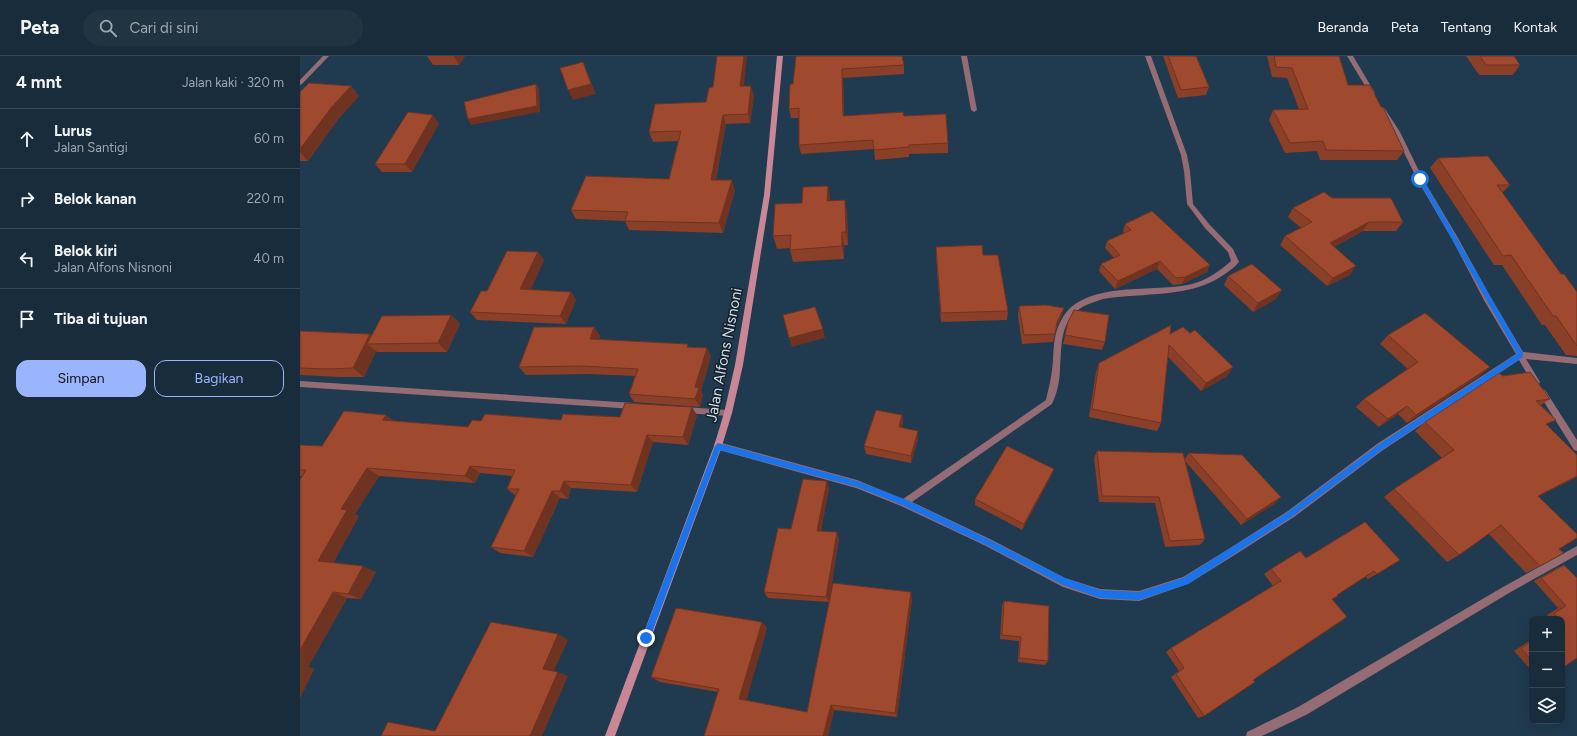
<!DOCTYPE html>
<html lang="id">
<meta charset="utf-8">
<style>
body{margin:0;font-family:Figtree,sans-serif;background:#213442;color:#f1f3f6}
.controls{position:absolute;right:12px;bottom:12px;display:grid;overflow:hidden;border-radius:8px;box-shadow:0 4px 16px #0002}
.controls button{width:36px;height:36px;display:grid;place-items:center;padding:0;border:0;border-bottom:1px solid #364855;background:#182c3b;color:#f1f3f6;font:20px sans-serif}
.stop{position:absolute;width:12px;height:12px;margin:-9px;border:3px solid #1a73e8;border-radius:50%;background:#fff}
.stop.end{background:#1a73e8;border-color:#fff;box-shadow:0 1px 4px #0008}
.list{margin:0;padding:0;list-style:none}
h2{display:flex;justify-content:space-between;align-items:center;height:52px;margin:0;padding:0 16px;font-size:17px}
h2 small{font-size:13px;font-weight:400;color:#9fa7af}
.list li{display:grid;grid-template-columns:26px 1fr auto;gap:12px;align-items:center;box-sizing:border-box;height:60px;padding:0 16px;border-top:1px solid #364855}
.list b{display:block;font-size:15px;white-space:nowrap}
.list p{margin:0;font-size:13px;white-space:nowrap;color:#9fa7af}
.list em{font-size:13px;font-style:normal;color:#9fa7af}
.actions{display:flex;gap:8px;padding:12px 16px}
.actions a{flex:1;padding:9px 0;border:1px solid #9ab5fd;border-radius:12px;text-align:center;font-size:14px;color:#9ab5fd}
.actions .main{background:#9ab5fd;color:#111}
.icon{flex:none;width:22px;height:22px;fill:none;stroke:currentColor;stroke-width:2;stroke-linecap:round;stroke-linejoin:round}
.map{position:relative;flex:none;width:1277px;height:680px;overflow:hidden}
header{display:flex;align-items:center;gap:24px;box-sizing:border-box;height:56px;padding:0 20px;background:#182c3b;border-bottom:1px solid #364855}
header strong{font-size:19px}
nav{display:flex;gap:22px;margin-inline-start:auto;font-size:14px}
.search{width:280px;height:36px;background:#213442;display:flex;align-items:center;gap:10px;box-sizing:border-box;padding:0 14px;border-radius:22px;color:#9fa7af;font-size:15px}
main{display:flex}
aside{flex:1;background:#182c3b}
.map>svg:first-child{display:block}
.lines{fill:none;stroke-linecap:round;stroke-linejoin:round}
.lane{fill:#956b74;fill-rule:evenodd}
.street{fill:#956b74;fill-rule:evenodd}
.secondary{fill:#c98796;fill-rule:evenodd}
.wall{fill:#893f28}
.shaded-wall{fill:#6f3321}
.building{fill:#9f492f;stroke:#6f3321}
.route{fill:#1a73e8}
.labels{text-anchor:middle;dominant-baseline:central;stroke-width:3;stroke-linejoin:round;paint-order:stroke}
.street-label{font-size:15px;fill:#cfdeeb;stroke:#15202a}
</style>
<header>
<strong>Peta</strong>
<div class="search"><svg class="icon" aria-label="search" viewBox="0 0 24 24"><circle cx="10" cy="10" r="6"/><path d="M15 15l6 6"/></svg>Cari di sini</div>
<nav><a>Beranda</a><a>Peta</a><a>Tentang</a><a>Kontak</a></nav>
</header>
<main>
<aside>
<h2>4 mnt<small>Jalan kaki · 320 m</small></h2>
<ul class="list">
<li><svg class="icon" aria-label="ahead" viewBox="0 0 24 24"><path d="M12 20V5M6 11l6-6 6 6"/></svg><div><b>Lurus</b><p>Jalan Santigi</p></div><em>60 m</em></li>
<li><svg class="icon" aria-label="right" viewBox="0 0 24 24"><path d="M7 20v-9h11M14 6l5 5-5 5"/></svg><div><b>Belok kanan</b></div><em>220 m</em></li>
<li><svg class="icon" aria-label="left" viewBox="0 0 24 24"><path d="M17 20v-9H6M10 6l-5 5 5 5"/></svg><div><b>Belok kiri</b><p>Jalan Alfons Nisnoni</p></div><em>40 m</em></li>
<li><svg class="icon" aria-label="arrive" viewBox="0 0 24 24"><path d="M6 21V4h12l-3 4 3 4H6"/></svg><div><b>Tiba di tujuan</b></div></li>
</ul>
<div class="actions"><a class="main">Simpan</a><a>Bagikan</a></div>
</aside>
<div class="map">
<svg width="1277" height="680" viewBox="0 0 1277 680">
<rect width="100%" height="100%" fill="#203a4f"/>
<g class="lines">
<!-- lane -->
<polygon class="lane" points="661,0 667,0 677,54 674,56 671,54"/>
<!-- street -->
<g class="street">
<polygon points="23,0 29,0 2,28 0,29 0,24"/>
<path d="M845,0H851L887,99L890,115L893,148L909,168L933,193L939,206C935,211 930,214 925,218C890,243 844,236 803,243C795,246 785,248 778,254C759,270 762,291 760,312C760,324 757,338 752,348L612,446L690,483L765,522L800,533L839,535L883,521L927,494L988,455L1077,388L1216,298L1185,246L1153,185L1117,123L1094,76L1080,54L1083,52L1085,53L1100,76L1123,123L1158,182L1191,242L1223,296L1277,302V308L1226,303L1240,326L1239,328H1233L1219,304L1083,394L994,461L933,500L888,528L839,545L800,543L763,531L684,489L601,450L556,432L415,393L414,390L415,387L418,386L557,424L603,443L746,344C748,334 751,324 752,314C755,294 751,281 763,261C786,224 855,237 892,228C907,224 920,215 931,205L928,196L905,172L887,148L884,115L881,99Z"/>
<polygon points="1047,0 1053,0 1075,37 1074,38 1070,38"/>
<polygon points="0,325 334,347 337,348 338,350 337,352 334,353 0,331"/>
<polygon points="1242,333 1245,334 1277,384 1277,395 1274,394 1239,338 1238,336 1239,334"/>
<polygon points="385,351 428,354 431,355 432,357 431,359 428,360 385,357 382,356 381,354 382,352"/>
<polygon points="1277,490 1277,499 1209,537 1006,659 962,680 946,680 947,676 998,651 1203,531"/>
</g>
<!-- secondary -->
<polygon class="secondary" points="477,0 483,0 470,139 443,309 432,357 422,390 315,680 305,680 414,390 424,357 435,309 464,139"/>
</g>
<!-- wall -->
<g class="wall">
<polygon points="127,0 165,0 159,9 133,9"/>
<polygon points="496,0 604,9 604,18 543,22 544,60 604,60 648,87 648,97 609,98 609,101 575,104 574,93 501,98 499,89 499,62 491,62 489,53 493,28"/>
<polygon points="863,0 896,0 909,31 906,39 878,42"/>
<polygon points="967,0 1039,0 1048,29 1081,51 1104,95 1097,104 1020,104 1017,95 985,97 969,64 973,54 999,53 987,22 972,21"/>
<polygon points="1166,0 1214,0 1220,9 1213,19 1179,19"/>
<polygon points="51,30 59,40 39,62 8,105 0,105 0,36"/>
<polygon points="444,30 454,40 450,67 426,68 416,124 435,134 423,177 329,174 325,165 276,163 271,154 369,123 378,85 353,86 349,76 406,46"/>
<polygon points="139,67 112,116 82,116 75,108"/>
<polygon points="1138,102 1210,129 1202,137 1261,218 1277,236 1277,300 1266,299 1245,269 1242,269 1202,209 1194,209 1130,112"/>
<polygon points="528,130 530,145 547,157 548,189 544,189 544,203 493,206 490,194 490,192 477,193 473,180 502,147"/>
<polygon points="1032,142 1103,166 1096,175 1063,175 1034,191 1050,219 1027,230 980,189 985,180 1001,172 988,161 993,152"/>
<polygon points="825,168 910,209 907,216 882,228 873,229 857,213 815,233 799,215 801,208 814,202 805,192 807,185 824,177 823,176"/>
<polygon points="636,191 683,199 708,255 707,264 641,266 636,201"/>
<polygon points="238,196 244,204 230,234 271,236 276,244 266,268 177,264 170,256 187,235"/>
<polygon points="928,220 976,243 953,256 924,229"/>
<polygon points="719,250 764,252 761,261 756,273 753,286 722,288 718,259"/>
<polygon points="151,259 160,268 147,296 77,296 76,295 64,321 38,321 0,319 0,275 72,279"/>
<polygon points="768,266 805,286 802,294 763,288"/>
<polygon points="294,271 300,280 299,284 389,291 411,300 401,335 403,339 400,351 334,346 329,338 335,320 288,318 226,319 219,311"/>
<polygon points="870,278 933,311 927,320 901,335 868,301 861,367 857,375 789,361 796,316 799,307"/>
<polygon points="1088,279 1180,320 1107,367 1098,358 1079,371 1056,351 1064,343 1108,313 1080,288"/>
<polygon points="1203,320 1250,343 1241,349 1247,370 1277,421 1239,440 1259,493 1240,510 1226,517 1189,478 1159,499 1147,506 1084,441 1094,433 1142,402 1115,375 1125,366"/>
<polygon points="397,359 388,389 353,386 337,436 271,432 268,443 260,442 233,501 200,497 191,491 216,440 207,433 212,420 180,417 175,427 79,420 55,458 59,460 33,507 76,516 61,543 47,542 8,611 14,613 0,642 2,420 0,420 0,389 22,390 95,365 168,371 181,365 261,364 320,361"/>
<polygon points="602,359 603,367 601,372 618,383 611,407 566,398 564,390"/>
<polygon points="797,395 884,404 889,397 974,448 941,469 885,405 905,483 900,489 865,491 855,447 799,446 794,402"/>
<polygon points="751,420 722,474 675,449 675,443"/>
<polygon points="529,432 521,475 539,482 529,546 468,542 464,536 491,473"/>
<polygon points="1065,466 1077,518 1068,523 1065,520 1037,539 953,624 904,660 898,662 871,621 879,615 866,596 871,592 973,530 964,518 971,513 1006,502"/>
<polygon points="1264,509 1277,522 1262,563 1250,563 1247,559 1258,552 1234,525 1257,512"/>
<polygon points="612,543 597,661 534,654 528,680 418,636 360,626 351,621 462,566 467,572 446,644 507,656"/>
<polygon points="704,545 748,605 745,609 718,606 719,585 700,583 702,550"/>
<polygon points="1232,583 1232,615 1214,595"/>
</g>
<!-- shaded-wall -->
<g class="shaded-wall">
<polygon points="154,0 165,0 159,9"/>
<polygon points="444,0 447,0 443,40 440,30"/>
<polygon points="283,6 296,38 273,44 268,34"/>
<polygon points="542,13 543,22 544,70 543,60"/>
<polygon points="236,28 239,33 240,56 171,69 168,63"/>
<polygon points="51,30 59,40 39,62 8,105 0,96 0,93 31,52"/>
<polygon points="451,30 454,40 450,67 448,58"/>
<polygon points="133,59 139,67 112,116 105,108"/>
<polygon points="423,59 426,68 414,133 411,124"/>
<polygon points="432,124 435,134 423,177 419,167"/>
<polygon points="528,130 530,143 530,158 527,145"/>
<polygon points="545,144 547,157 548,189 546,176"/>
<polygon points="1069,166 1063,175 1024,196 1030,187"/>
<polygon points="542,176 544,189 544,203 542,190"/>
<polygon points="238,196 244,204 227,242 220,233"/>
<polygon points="860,205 857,213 815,233 818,225"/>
<polygon points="910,209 907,216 882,228 885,221"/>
<polygon points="1056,210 1050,219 1027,230 1033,222"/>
<polygon points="982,234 976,243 953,256 958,247"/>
<polygon points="271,236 276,244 266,268 260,260"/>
<polygon points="764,252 761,261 755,274 757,266"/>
<polygon points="151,259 160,268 147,296 138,287"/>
<polygon points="294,271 300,280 296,292 290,283"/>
<polygon points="523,273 525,282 492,291 489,282"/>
<polygon points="70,278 80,287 67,288 76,295 64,321 53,312"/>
<polygon points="407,292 411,300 401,335 403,339 400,351 395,343 395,331"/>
<polygon points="933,311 927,320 901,335 906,327"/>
<polygon points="1190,311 1180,320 1107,367 1116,359"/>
<polygon points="1107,350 1098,358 1079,371 1088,363"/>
<polygon points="392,351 397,359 388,389 383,381"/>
<polygon points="86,359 97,367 83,364"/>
<polygon points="602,359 603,367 599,379 599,371"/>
<polygon points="618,375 618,383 611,407 611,400"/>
<polygon points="347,379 353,386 337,436 331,429"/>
<polygon points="170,410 180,417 175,427 165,420"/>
<polygon points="67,412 79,420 55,458 59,460 31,511 18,505 41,453"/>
<polygon points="754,413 751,420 722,474 724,468"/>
<polygon points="1277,420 1277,421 1225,447 1238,440"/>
<polygon points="264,425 271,432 268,443 260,435"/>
<polygon points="527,425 529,432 520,481 517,475"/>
<polygon points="252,435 260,442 233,501 224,495"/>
<polygon points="981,441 974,448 941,469 947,463"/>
<polygon points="537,476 539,482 529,546 526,541"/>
<polygon points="63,510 76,516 61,543 48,538"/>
<polygon points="33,536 47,542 8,611 14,613 0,642 0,594"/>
<polygon points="611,536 612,543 597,661 595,657"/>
<polygon points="462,566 467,572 446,647 439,643"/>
<polygon points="258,578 268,584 253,617 243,613"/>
<polygon points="258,616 268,620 242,680 230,680"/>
<polygon points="531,649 534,654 528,680 523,680"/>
</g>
<!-- building -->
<g class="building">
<polygon points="417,0 444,0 440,30 451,30 448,58 423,59 411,124 432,124 419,167 325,165 328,156 271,154 286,120 369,123 381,75 349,76 355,48 406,46 409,32 413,31"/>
<polygon points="496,0 602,0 604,9 542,13 543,60 603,56 604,60 646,58 648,87 609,89 609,91 574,94 573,84 499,89 499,52 489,53 490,28 493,28"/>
<polygon points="868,0 896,0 909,31 881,34"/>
<polygon points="974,0 1039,0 1048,29 1070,29 1081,51 1083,51 1104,95 1026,94 1023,85 990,87 973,54 1008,53 992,12 976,11"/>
<polygon points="1180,0 1214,0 1220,9 1186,9"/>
<polygon points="283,6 291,28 268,34 260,12"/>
<polygon points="9,27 51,30 31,52 0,93 0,36"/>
<polygon points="236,28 237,50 168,63 164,46"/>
<polygon points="108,56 133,59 105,108 75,108"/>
<polygon points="1188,100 1210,129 1197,129 1261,218 1264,218 1277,236 1277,290 1256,260 1253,260 1211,199 1203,200 1138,102"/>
<polygon points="528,130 527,145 545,144 546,176 542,176 542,190 490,194 491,179 473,180 475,148 502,147 503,131"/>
<polygon points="1024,136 1032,142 1091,142 1103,166 1069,166 1030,187 1056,210 1033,222 985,180 1012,166 993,152"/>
<polygon points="852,155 910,209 885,221 876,222 860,205 818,225 801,208 820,199 807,185 831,174 825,168"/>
<polygon points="682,189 683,199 698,199 708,255 641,257 636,191"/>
<polygon points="207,195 238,196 220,233 271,236 260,260 170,256 181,235 187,235"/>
<polygon points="952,208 982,234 958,247 928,220"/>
<polygon points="746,249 764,252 757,266 755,278 724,279 719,250"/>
<polygon points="515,251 523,273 489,282 483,259"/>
<polygon points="774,254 809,259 805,286 765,279 768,266"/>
<polygon points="1125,257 1190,311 1116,359 1107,350 1088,363 1064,343 1118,306 1088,279"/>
<polygon points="151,259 138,287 67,288 82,260"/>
<polygon points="871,269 870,278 883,271 890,277 895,274 933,311 906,327 869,289 861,367 792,353 799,307"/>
<polygon points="234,271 294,271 290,283 388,288 387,291 407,292 395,331 399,332 395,343 329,338 338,313 281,310 219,311"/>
<polygon points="0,275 70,278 53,312 27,313 0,312"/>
<polygon points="1230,316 1250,343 1236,345 1256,364 1246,368 1277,399 1277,420 1238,440 1277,478 1277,482 1259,493 1264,497 1240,510 1201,469 1159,499 1094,433 1154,394 1125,366 1199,317 1203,320"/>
<polygon points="325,347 392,351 383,381 347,379 331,429 264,425 260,435 252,435 224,495 191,491 219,433 207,433 215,414 170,410 165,420 67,412 41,453 47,454 18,505 63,510 48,538 33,536 0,594 0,424 6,414 0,414 0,389 22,390 44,355 86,359 83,364 168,371 172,364 181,365 185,358 261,364 263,358 320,361"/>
<polygon points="576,354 602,359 599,371 618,375 611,400 564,390"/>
<polygon points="707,390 754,413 724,468 675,443"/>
<polygon points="797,395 883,397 905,483 870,485 859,441 802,440"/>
<polygon points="889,397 942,399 981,441 947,463"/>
<polygon points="503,423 527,425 517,475 537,476 526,541 464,536 478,472 491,473"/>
<polygon points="1065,466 1100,504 1077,518 1074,515 1037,539 1038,540 1032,543 1047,561 953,624 955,626 904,660 876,618 884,612 871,592 981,525 971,513 1000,495 1006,502"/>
<polygon points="1264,509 1277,522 1277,602 1262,612 1262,563 1259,563 1254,557 1266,550 1241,522"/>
<polygon points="533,527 611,536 595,657 531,649 523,680 404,680 419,633 351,621 376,552 462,566 439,643 507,656"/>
<polygon points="704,545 749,550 748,605 719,602 721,581 702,579"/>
<polygon points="191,566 258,578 243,613 258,616 230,680 81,680 88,666 135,675"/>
<polygon points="1232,585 1232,605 1221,592"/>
</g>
<!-- route -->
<polygon class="route" points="1118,122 1123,123 1223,297 1223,301 1083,393 993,460 888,528 839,544 800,542 763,529 684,488 602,449 557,431 420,394 350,582 346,586 344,585 342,582 415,390 418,387 557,425 607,444 690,484 765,522 800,534 839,536 883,522 988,456 1078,389 1217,298 1118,123"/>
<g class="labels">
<!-- street labels -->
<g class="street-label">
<text transform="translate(424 299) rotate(-79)">Jalan Alfons Nisnoni</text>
</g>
</g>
</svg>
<div class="controls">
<button>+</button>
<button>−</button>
<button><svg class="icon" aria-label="layers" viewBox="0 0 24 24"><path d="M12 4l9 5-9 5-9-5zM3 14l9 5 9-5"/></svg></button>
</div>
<div class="stop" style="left:1120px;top:123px"></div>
<div class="stop end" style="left:346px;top:582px"></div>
</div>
</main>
